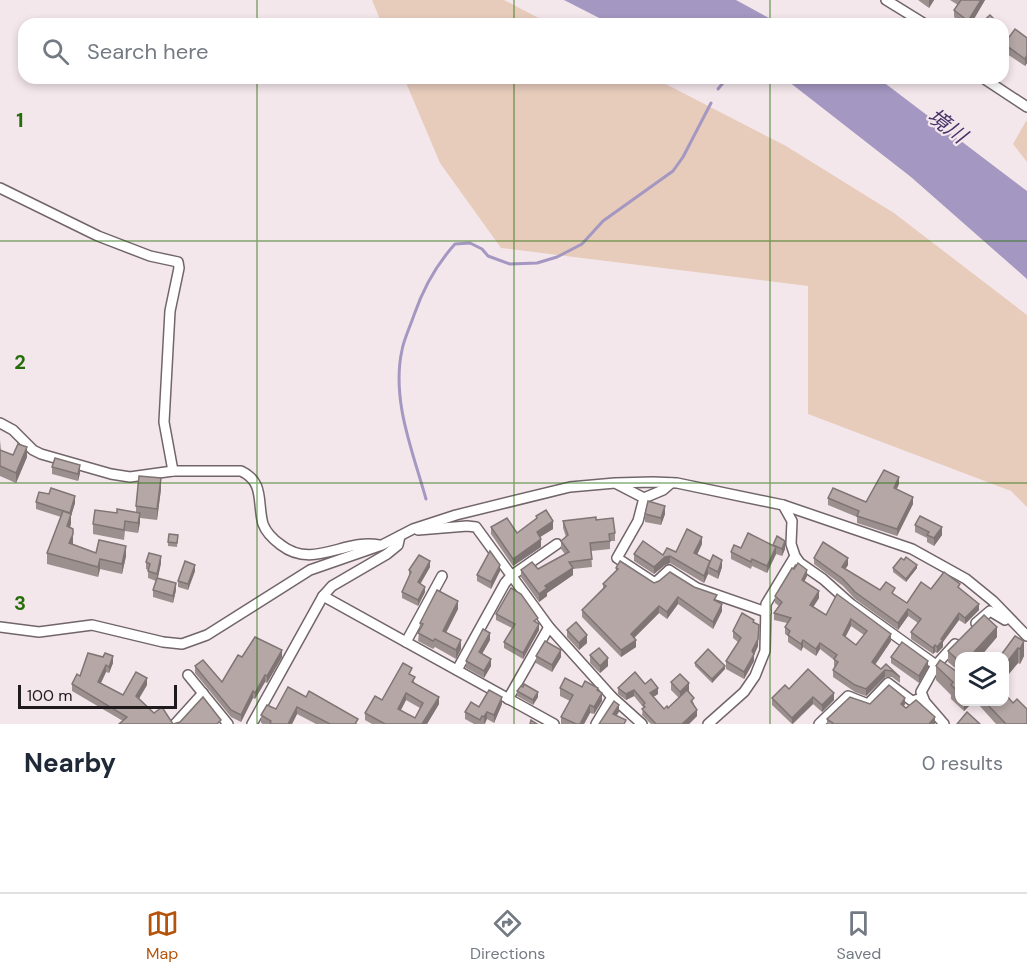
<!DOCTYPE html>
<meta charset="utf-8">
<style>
body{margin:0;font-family:"DM Sans","Noto Sans JP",sans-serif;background:#f2f2f3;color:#1f2937}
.controls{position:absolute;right:18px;bottom:18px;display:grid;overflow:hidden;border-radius:12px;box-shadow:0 3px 9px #0003}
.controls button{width:54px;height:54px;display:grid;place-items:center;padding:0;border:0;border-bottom:2px solid #e0e1e3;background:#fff;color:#1f2937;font:30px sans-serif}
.scale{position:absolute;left:18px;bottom:15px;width:159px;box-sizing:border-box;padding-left:6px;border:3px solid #1f1a1c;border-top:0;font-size:16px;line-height:21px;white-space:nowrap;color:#1f1a1c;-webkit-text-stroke:4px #f4e7eb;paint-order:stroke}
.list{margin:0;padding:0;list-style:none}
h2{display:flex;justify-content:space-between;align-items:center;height:78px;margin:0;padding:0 24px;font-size:26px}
h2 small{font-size:20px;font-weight:400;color:#747a83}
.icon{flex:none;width:33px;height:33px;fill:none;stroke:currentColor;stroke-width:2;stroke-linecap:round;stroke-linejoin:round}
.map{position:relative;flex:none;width:1027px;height:724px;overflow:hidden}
.search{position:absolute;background:#fff;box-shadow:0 3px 9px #0003;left:18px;right:18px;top:18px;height:66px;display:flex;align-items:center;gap:15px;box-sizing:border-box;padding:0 21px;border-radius:18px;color:#747a83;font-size:22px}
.sheet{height:168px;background:#fff}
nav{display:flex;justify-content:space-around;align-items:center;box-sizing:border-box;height:84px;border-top:2px solid #e0e1e3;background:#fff;font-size:16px;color:#747a83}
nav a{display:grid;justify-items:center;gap:3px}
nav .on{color:#b45309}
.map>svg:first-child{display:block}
.green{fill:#e7ccbc}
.water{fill:#a497c1}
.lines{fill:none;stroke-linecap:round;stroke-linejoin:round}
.stream{stroke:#a497c1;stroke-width:3}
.minor-casing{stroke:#716569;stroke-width:12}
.minor{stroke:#fff;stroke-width:9}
.wall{fill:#9c908f;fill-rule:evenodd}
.shaded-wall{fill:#7f7574}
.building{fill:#b5a7a6;stroke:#7f7574;stroke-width:1.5;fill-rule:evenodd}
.grid{fill:none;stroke:#256d0a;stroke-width:1.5;stroke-opacity:0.55}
.labels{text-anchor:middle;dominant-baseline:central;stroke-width:4.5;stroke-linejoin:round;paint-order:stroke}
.water-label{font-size:21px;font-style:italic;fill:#473369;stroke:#f4e7eb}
.grid-label{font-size:20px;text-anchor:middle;font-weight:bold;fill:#256d0a;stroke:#f4e7eb;stroke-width:4.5;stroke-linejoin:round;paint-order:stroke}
</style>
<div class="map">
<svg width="1027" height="724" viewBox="0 0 1027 724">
<rect width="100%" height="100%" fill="#f4e7eb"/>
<!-- green -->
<g class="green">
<polygon points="372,0 504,0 550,24 382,24"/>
<polygon points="404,78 654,78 786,146 894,213 1027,315 1027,507 1011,491 808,414 808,286 501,248 440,163"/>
<polygon points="1026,121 1027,121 1027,162 1013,144"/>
</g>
<!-- water -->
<g class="water">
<polygon points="564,0 736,0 780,24 611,24"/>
<polygon points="784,78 878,78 1027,191 1027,279 911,177"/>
</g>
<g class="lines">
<!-- stream -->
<g class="stream">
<polyline points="718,89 727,78"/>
<path d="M426,499C413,452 391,400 402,350C404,339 410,327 414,315C423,289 436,265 455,244L470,243L482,249L488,256L510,264L537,263L557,257L582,244L603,221L673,171L683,157L711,103"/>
</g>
<!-- minor casing -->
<g class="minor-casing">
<g id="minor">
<polyline points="886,0 925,24"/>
<polyline points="983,78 1027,107"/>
<polyline points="0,188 98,236 150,256 178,262 179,268 170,311 164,422 173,471"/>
<path d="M0,423L13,430L33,450L41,454L111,474L130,477L173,471H241C265,482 257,503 263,524C266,532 274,540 281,545C313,570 345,538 379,545"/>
<polyline points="617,484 644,498 638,521 617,558 655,583 669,570 697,588 766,612"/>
<polyline points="644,498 663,490 671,483"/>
<polyline points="783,505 792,521 791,544 795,556 800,563 823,579 851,604 936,665"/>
<polyline points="418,530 467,526 476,527 549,627 612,697 642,724"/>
<polyline points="323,596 554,724"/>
<polyline points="976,623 990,611 1005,620"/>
<polyline points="0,627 39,632 92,625 163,642 182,644 207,635 310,570 382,545 413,529 456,515 570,487 615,483 653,482 677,483 783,505 912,549 966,579 993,601 1027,636"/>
<polyline points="406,642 442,576"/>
<polyline points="457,670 505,583 511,576 557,544"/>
<polyline points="188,675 228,724"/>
<polyline points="508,699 549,627"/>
<polyline points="175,724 203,693"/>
<polyline points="252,724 323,596 332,586 387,554 398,545 400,536"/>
<polyline points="596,724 612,697"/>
<polyline points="708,724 744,692 755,676 765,651 766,604 795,556"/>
<polyline points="819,724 848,696 868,704 888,683 912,701 922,698"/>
<polyline points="944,724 925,702 921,692 936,665 955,644"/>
</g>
</g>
<!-- minor -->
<use href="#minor" class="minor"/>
</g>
<!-- wall -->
<g class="wall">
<polygon points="918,0 934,0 929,8"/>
<polygon points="950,0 985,0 971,24 962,24 954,17 954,10 958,5"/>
<polygon points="1027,38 1027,63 1025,66 1004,52 1004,44"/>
<polygon points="0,440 1,450 13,455 27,457 16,483 0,476"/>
<polygon points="52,467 80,473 78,481 52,474"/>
<polygon points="899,484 897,489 913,504 897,536 857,523 857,517 828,505 828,498 866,502"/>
<polygon points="161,489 157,520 140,518 138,533 125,531 124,540 93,534 93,524 117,513 136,512 136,506"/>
<polygon points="36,502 75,503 71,516 70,528 72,545 96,553 126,556 122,574 100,569 98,577 47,564 47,553 61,517 36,509"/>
<polygon points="645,514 665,514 661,525 645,522"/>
<polygon points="536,516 553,529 540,537 541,547 513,566 491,534 491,527 517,533 536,520"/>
<polygon points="596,520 615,533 615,541 610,541 610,549 591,551 592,567 573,569 573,575 547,593 547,596 539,602 521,577 521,570 538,569 565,554 561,549 561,541 566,537 563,528 563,521"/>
<polygon points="915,525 942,535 934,546 927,542 927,538 915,532"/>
<polygon points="178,535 177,547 168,546 168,542"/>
<polygon points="702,544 697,555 722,567 718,579 708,574 704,583 670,563 665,565 654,574 634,561 634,554 663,555 676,552"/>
<polygon points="773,545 785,549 782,556 776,554 767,573 752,566 751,569 731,559 731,552 741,548"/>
<polygon points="814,558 848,565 845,569 880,590 895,595 907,603 931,589 960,589 979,610 965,624 959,620 943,642 943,647 937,653 935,652 933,654 911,639 911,632 918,623 908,616 898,630 855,599 843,586 814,564"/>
<polygon points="146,562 161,563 158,578 176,590 173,603 153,597 153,590 156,581 148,578 148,570 146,569"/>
<polygon points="430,567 420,584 425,592 418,606 402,598 402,592 409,576 409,570"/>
<polygon points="616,568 654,583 717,601 722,611 713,629 678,604 667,619 659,613 634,638 636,647 621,657 582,617 582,610 603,589 603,584 616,571"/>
<polygon points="893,568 917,568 906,582 893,572"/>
<path d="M794,569L807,576L804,582L819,598L813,607L826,615L837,594L891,641L875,665L881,669L886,664L900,677V683L892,677H885L866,696L855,692L833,677V670L835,667L834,666V660L820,649L816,656L803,647L801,651L788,642V636L785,634V627L787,623L774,620V613L779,606L775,603V596ZM851,626L864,635L856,645L845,637Z"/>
<polygon points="195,571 188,590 178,587 178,581"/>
<polygon points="500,571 491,589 477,581 477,575"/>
<polygon points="458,609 446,632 461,649 456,659 435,647 433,649 418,641 420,623"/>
<polygon points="496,614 538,624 539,630 523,659 504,648 504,642 512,628 496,620"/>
<polygon points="754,623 758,646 754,655 754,661 744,679 726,669 726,661 738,642 733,638 733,631"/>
<polygon points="567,630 587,643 579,650 567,637"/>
<polygon points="1015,636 1024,656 1020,664 1018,663 1008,675 1005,673 1005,657 1001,657 1001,655"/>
<polygon points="997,637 980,657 960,657 960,672 948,662 948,651"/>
<polygon points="490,640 482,654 491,666 484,678 466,668 466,661"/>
<polygon points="590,655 608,666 600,673 590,663"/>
<polygon points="536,656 561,657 552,672 536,663"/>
<polygon points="242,657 282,657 267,683 265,682 255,699 253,698 241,722 231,717 195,673 195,666 222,682"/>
<polygon points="891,657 928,668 919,683 891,663"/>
<polygon points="113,663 109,673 106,672 101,683 123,695 147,685 139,699 154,713 173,724 221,724 119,724 123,721 72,691 72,684 80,676"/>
<polygon points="695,663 725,669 712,683 695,666"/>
<polygon points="936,666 960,674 960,702 973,702 964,711 951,699 951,695 936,680"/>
<path d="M412,675L415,684L439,704L427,724H372L365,720V713ZM406,700L420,708L415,718L400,711Z"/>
<polygon points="671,682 689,691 694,704 693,704 697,716 689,724 651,724 642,715 643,707 634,696 626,700 618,694 618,688 645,684 658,694 653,697 664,709 668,708 679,698 671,690"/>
<polygon points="582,687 598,691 602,701 594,714 590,713 584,724 561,724 561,717 570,701 560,696 560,688"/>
<polygon points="789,689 834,700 822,712 813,704 793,724 792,724 772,705 772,698"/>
<polygon points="517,691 538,697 533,705 517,696"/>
<polygon points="306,697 358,724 316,724 297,714 292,724 263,724 261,723 261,715"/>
<polygon points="978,702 1005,702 1027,724 996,724 978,704"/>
<polygon points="502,704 494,723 487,719 485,724 474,724 465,719 465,712 479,707"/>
<polygon points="870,704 905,704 904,706 906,708 935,724 827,724 827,719"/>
</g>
<!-- shaded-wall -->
<g class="shaded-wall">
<polygon points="929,0 934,0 929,8"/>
<polygon points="981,0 985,0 971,24 968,24 968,21"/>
<polygon points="1027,55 1027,63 1025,66 1025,59"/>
<polygon points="27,447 27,457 16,483 16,473"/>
<polygon points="80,465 80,473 78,481 78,474"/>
<polygon points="899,477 899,484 894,494 894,488"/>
<polygon points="161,478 161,489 157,520 157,509"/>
<polygon points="75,496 75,503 71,516 71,524 67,537 67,526 70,513"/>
<polygon points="913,497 913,504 897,536 897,529"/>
<polygon points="665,506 665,514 661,525 661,518"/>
<polygon points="140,513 140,523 138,533 138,523"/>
<polygon points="553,521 553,529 537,539 537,532"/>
<polygon points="942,527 942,535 934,546 934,538"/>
<polygon points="73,534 73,544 69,554 69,543"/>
<polygon points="702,537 702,544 694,561 694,553"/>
<polygon points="541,539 541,547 513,566 513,559"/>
<polygon points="785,541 785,549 782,556 782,549"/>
<polygon points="126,546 126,556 122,574 122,564"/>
<polygon points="776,547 776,554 767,573 767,566"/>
<polygon points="161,556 161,563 157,581 157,574"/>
<polygon points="670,556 670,563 665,565 654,574 654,567 665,557"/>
<polygon points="848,558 848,565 842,574 842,567"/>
<polygon points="100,559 100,569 98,577 98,567"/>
<polygon points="722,560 722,567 718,579 718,572"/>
<polygon points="430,561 430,567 418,588 418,582"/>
<polygon points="710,561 708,567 708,574 704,583 704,576"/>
<polygon points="195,565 195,571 188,590 188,584"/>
<polygon points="500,565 500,571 491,589 491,582"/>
<polygon points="917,565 917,568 906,582 906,579"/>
<polygon points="573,568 573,575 547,593 547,596 539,602 539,594 545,586"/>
<polygon points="807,570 807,576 802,586 802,580"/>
<polygon points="176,583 176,590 173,603 173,596"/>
<polygon points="425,587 425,592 418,606 418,600"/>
<polygon points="819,591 819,598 810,612 810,605"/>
<polygon points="678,597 678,604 667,619 667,612"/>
<polygon points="458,601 458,609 443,639 443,631"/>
<polygon points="722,604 722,611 713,629 713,622"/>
<polygon points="979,604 979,610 965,624 965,618"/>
<polygon points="659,606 659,613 631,641 631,634"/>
<polygon points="908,609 908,616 898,630 898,623"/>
<polygon points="959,613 959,620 943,642 943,647 937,653 937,647 941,639"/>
<polygon points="851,619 851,626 843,642 843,635"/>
<polygon points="539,624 539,630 523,659 523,653"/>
<polygon points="759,625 758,646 754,655 754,661 744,679 744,672"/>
<polygon points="997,627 997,637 980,657 974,657 974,652"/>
<polygon points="490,633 490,640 479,659 479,652"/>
<polygon points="891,634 891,641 872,669 872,662"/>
<polygon points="587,635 587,643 579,650 579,643"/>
<polygon points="461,640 461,649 456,659 456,650"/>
<polygon points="636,640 636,647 621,657 621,650"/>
<polygon points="803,640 803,647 801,651 801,644"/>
<polygon points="1024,641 1024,656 1020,664 1020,649"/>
<polygon points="820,643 820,649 816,656 816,649"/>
<polygon points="935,645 935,652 933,654 933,648"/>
<polygon points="1018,648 1018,663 1008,675 1008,661"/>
<polygon points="282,650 282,657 267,683 267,676"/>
<polygon points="561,650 561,657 552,672 552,665"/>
<polygon points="113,656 113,663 109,673 109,667"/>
<polygon points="608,658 608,666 600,673 600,666"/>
<polygon points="491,659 491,666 484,678 484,671"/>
<polygon points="928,661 928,668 919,683 919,676"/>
<polygon points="106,665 106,672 98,689 98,682"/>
<polygon points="725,666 725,669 712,683 712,679"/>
<polygon points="885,670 885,677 866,696 866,689"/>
<polygon points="265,675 265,682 255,699 255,693"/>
<polygon points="147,678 147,685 136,703 136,696"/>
<polygon points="689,683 689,691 680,699 680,692"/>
<polygon points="658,688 658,694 650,699 650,693"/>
<polygon points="634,690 634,696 626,700 626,694"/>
<polygon points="253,691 253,698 241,722 241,715"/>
<polygon points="538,692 538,697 533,705 533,700"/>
<polygon points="406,693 406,700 398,716 398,709"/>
<polygon points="602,693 602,701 594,714 594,707"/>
<polygon points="834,693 834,700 822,712 822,705"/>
<polygon points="439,697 439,704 427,724 422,724"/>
<polygon points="502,697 502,704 494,723 494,715"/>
<polygon points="813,697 813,704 792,724 792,718"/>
<polygon points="905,698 905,704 901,710 901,704"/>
<polygon points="964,702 973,702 964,711"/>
<polygon points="590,705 590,713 584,724 580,724"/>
<polygon points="619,705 619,712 613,721 613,714"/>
<polygon points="297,707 297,714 292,724 288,724"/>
<polygon points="697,710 697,716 689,724 682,724"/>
<polygon points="487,712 487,719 484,724 484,717"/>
<polygon points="935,717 935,724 929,724"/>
</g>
<!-- building -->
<g class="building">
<polygon points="961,0 981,0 968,21 954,10"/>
<polygon points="990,15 994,19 991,23 992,24 980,24"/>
<polygon points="1015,29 1027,38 1027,55 1025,59 1004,44"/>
<polygon points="18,444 27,447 16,473 0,466 0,450 13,455"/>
<polygon points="55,458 80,465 78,474 52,467"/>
<polygon points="884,470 899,477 894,488 913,497 897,529 857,516 859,511 828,498 833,488 866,502"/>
<polygon points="139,476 161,478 157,509 136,506"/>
<polygon points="51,488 75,496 70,513 36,502 39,492 49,494"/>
<polygon points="648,501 665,506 661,518 645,514"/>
<polygon points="117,509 140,513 138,523 125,521 124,530 93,524 95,510 117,513"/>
<polygon points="546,510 553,521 537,532 541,539 513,559 491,527 507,518 517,533 537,518 536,516"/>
<polygon points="63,511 71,514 67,526 73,529 73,534 69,543 96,553 99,540 126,546 122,564 100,559 98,567 47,553"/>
<polygon points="920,516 942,527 934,538 927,535 929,532 915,525"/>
<polygon points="596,517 596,520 613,518 615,533 609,534 610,541 590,543 592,559 569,562 573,568 545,586 547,588 539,594 521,570 532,562 538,569 569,552 561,541 568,535 563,521"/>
<polygon points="687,529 702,537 694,553 710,561 704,576 670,556 665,557 654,567 634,554 643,541 663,555 667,548 676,552"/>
<polygon points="748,533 776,547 767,566 752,559 751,562 731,552 734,545 741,548"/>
<polygon points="169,534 178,535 177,543 168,542"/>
<polygon points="777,536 785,541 782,549 773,545"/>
<polygon points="823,542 848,558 842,567 880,590 886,582 895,588 892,593 907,603 921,582 931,589 944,572 960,584 958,587 979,604 965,618 959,613 941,639 943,640 937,647 935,645 933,648 911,632 921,619 908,609 898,623 855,592 843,579 814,558"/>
<polygon points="490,551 500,565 491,582 477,575"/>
<polygon points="149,553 161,556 157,574 148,571 150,564 146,562"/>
<polygon points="419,555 430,561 418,582 425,587 418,600 402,592 411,572 409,570"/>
<polygon points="713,555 722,560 718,572 708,567"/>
<polygon points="906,557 917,565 906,579 893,568 901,558 904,560"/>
<polygon points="185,561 195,565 188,584 178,581"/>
<polygon points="620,561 654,583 659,581 670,572 694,587 717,595 714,600 722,604 713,622 678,597 667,612 659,606 631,634 636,640 621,650 582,610 606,586 603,584 618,569 616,568"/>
<path d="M798,563L807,570L802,580L819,591L810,605L826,615L837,594L891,634L872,662L881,669L886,664L900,677L892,671L885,670L866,689L855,685L833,670L838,662L834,659L837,655L820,643L816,649L803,640L801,644L788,635L790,631L785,627L791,618L774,613L782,602L775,596L792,568L794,569ZM851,619L867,631L856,645L843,635Z"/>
<polygon points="157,578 176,583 173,596 153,590"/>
<polygon points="511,588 521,594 538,618 534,621 539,624 523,653 504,642 515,624 496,614"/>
<polygon points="437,590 458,601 443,631 461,640 456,650 435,639 433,641 418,633 423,624 420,623"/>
<polygon points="742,613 754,620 753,622 759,625 758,639 752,651 754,654 744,672 726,661 741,638 733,631"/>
<polygon points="984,615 997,627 974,652 978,657 960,657 960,662 948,651"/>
<polygon points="576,622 587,635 579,643 567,630"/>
<polygon points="483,629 490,633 479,652 491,659 484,671 466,661"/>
<polygon points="1015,636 1024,641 1020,649 1018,648 1008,661 1005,658 1005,657 1001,655"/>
<polygon points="255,637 282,650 267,676 265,675 255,693 253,691 241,715 231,710 195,666 203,660 222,682 238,655 242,657"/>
<polygon points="545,641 561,650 552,665 536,656"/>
<polygon points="902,642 928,661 919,676 891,657"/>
<polygon points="599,648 608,658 600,666 590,655"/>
<polygon points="708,649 725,666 712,679 695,663"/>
<polygon points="88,653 103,657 105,653 113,656 109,667 106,665 98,682 123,695 136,672 147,678 136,696 154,713 162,707 173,724 180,722 203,697 221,720 217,724 119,724 127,717 72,684 77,674 80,676"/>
<polygon points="940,660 960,674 960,693 951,685 953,682 936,666"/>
<path d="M403,663L412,668L409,674L415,677L412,682L439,697L422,724H385L365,713L375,696L382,700ZM406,693L423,703L415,718L398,709Z"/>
<polygon points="808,669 834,693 822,705 813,697 792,718 772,698 785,685 789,689"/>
<polygon points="635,672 645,684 651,679 658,688 650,693 664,709 667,706 668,708 687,690 694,698 691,701 697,710 682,724 656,724 642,709 645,707 643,705 645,703 634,690 626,694 618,688"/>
<polygon points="680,674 689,683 680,692 671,682"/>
<polygon points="565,678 582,687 585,681 598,688 597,690 602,693 594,707 590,705 580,724 576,724 561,717 573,695 560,688"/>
<polygon points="524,684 538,692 533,700 517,691 521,686 523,687"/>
<polygon points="889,685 905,698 901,704 906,708 916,700 935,717 929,724 832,724 833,723 827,719 850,697 870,704"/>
<polygon points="288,687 306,697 309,691 358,719 355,724 330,724 297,707 288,724 270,724 271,721 261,715 267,705 276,709"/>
<polygon points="489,690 502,697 494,715 487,712 484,717 482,716 480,720 465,712 471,702 479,707"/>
<polygon points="1005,694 1013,703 1017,699 1027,709 1027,724 1006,724 985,702 1005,702"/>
<polygon points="614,701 619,705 613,714 626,720 624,724 599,724"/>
<polygon points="967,712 980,724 957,724"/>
<polygon points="531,720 537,724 530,724"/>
</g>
<!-- grid -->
<path class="grid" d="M257,0V24M514,0V24M770,0V24M257,78V724M514,78V724M770,78V724M0,241H1027M0,483H1027"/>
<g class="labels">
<!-- water labels -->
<g class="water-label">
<text transform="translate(947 126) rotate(37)">境川</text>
</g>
</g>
<g class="grid-label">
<text x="20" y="127">1</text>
<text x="20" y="369">2</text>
<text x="20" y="610">3</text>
</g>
</svg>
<div class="controls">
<button><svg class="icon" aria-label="layers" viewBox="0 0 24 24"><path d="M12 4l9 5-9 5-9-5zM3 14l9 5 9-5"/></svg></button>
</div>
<div class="scale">100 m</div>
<div class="search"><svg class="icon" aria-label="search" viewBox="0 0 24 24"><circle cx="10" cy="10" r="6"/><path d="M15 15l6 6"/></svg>Search here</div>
</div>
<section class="sheet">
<h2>Nearby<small>0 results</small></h2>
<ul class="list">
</ul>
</section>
<nav>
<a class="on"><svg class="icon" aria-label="map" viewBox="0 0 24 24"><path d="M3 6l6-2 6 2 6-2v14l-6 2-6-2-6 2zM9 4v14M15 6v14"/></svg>Map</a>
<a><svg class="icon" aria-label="directions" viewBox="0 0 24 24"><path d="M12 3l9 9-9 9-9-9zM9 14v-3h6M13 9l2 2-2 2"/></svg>Directions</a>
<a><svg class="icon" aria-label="saved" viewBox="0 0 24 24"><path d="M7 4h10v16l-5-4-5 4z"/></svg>Saved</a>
</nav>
